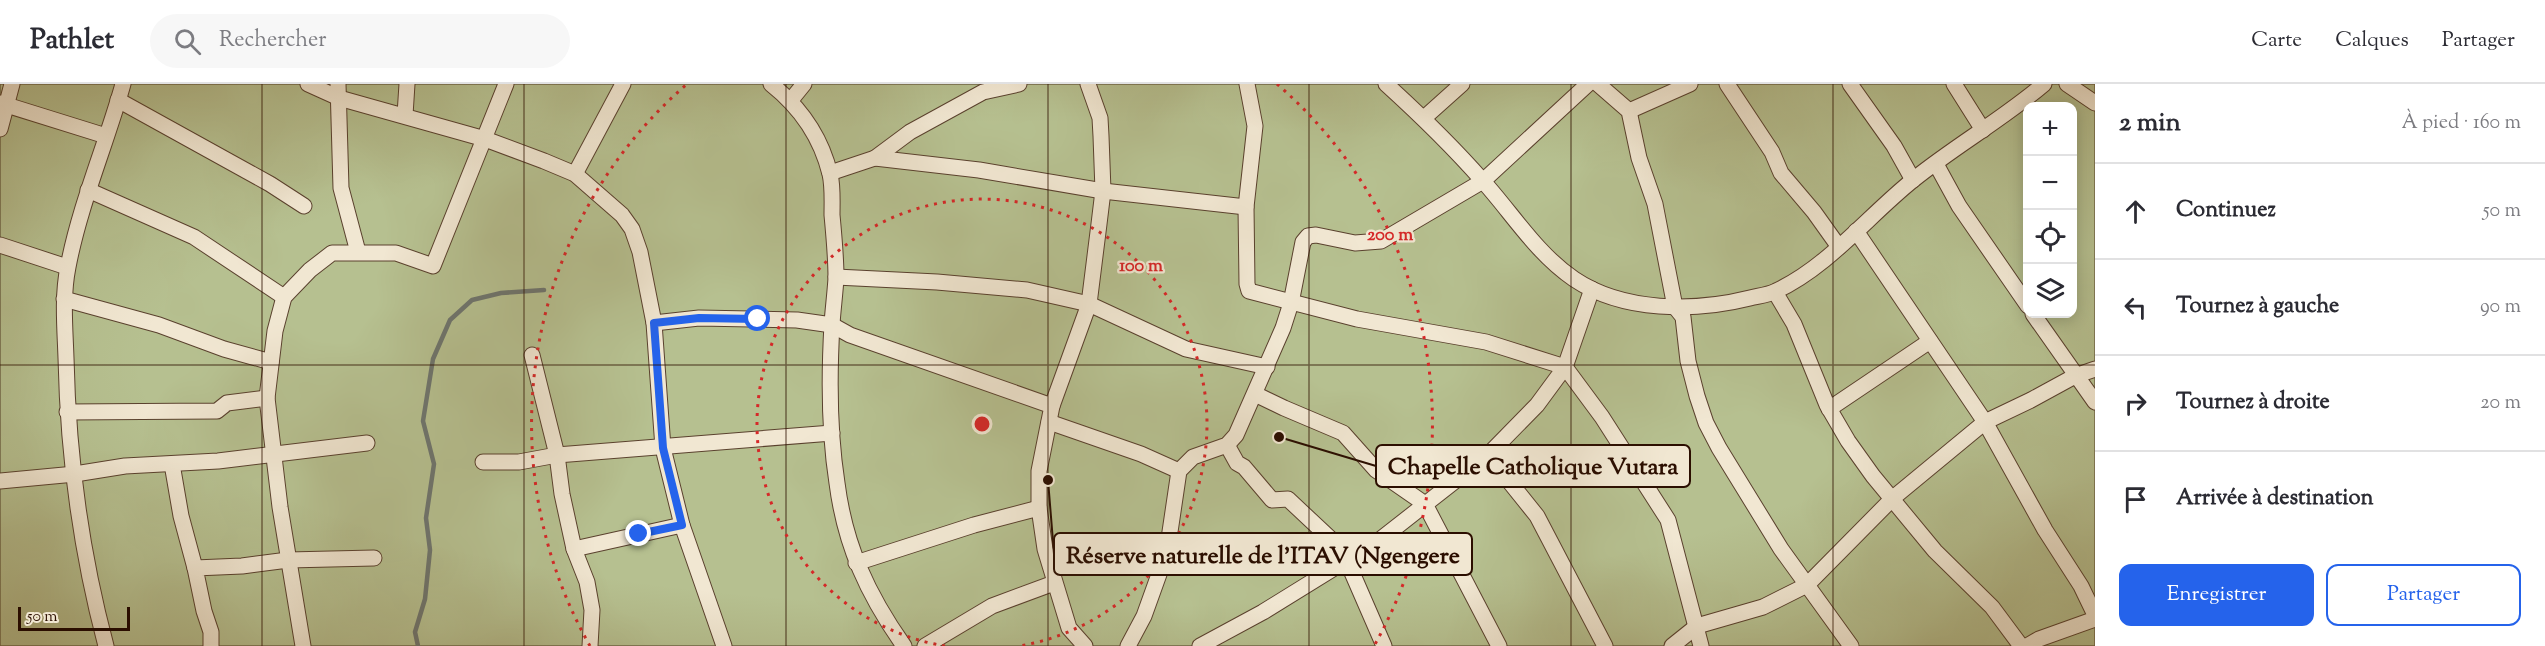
<!DOCTYPE html>
<html lang="fr">
<meta charset="utf-8">
<style>
body{margin:0;font-family:"Sorts Mill Goudy",serif;background:#f7f7f7;color:#2b2b33}
.controls{position:absolute;right:18px;top:18px;display:grid;overflow:hidden;border-radius:12px;box-shadow:0 3px 15px #0003}
.controls button{width:54px;height:54px;display:grid;place-items:center;padding:0;border:0;border-bottom:2px solid #e1e1e2;background:#fff;color:#2b2b33;font:30px sans-serif}
.scale{position:absolute;left:18px;bottom:15px;width:112px;box-sizing:border-box;padding-left:6px;border:3px solid #2b0e00;border-top:0;font-size:16px;line-height:21px;white-space:nowrap;color:#2b0e00;-webkit-text-stroke:4px #f1e7d2;paint-order:stroke}
.stop{position:absolute;width:18px;height:18px;margin:-14px;border:4px solid #2563eb;border-radius:50%;background:#fff}
.stop.end{background:#2563eb;border-color:#fff;box-shadow:0 2px 6px #0008}
.list{margin:0;padding:0;list-style:none}
h2{display:flex;justify-content:space-between;align-items:center;height:78px;margin:0;padding:0 24px;font-size:26px}
h2 small{font-size:20px;font-weight:400;color:#7c7c81}
.list li{display:grid;grid-template-columns:39px 1fr auto;gap:18px;align-items:center;box-sizing:border-box;height:96px;padding:0 24px;border-top:2px solid #e1e1e2}
.list b{display:block;font-size:22px;white-space:nowrap}
.list em{font-size:20px;font-style:normal;color:#7c7c81}
.actions{display:flex;gap:12px;padding:18px 24px}
.actions a{flex:1;padding:14px 0;border:2px solid #2563eb;border-radius:12px;text-align:center;font-size:21px;color:#2563eb}
.actions .main{background:#2563eb;color:#fff}
.icon{flex:none;width:33px;height:33px;fill:none;stroke:currentColor;stroke-width:2;stroke-linecap:round;stroke-linejoin:round}
.map{position:relative;flex:none;width:2095px;height:562px;overflow:hidden}
header{display:flex;align-items:center;gap:36px;box-sizing:border-box;height:84px;padding:0 30px;background:#fff;border-bottom:2px solid #e1e1e2}
header strong{font-size:28px}
nav{display:flex;gap:33px;margin-inline-start:auto;font-size:21px}
.search{width:420px;height:54px;background:#f7f7f7;display:flex;align-items:center;gap:15px;box-sizing:border-box;padding:0 21px;border-radius:33px;color:#7c7c81;font-size:22px}
main{display:flex}
aside{flex:1;background:#fff}
.map>svg:first-child{display:block}
.park{fill:#b6c090;stroke:#706748;stroke-width:1.5;fill-rule:evenodd}
.lines{fill:none;stroke-linecap:round;stroke-linejoin:round}
.stream{stroke:#6e756e;stroke-width:4.5}
.minor-casing{stroke:#5a412e;stroke-width:17}
.minor{stroke:#f1e7d2;stroke-width:15}
.route{stroke:#2563eb;stroke-width:8}
.grid{fill:none;stroke:#2b0e00;stroke-width:1.5;stroke-opacity:0.55}
.ring{fill:none;stroke:#d62828;stroke-width:3;stroke-dasharray:3 6}
.centre{fill:#d62828;stroke:#f1e7d2;stroke-width:3}
.ring-label{font-size:18px;text-anchor:middle;font-weight:bold;fill:#d62828;stroke:#f1e7d2;stroke-width:4.5;stroke-linejoin:round;paint-order:stroke}
.leader{fill:none;stroke:#2b0e00;stroke-width:2}
.callout-dot{fill:#2b0e00;stroke:#f1e7d2;stroke-width:2}
.callout{fill:#f1e7d2;stroke:#2b0e00;stroke-width:2}
.callout-label{font-size:24px;text-anchor:middle;font-weight:bold;fill:#2b0e00}
</style>
<header>
<strong>Pathlet</strong>
<div class="search"><svg class="icon" aria-label="search" viewBox="0 0 24 24"><circle cx="10" cy="10" r="6"/><path d="M15 15l6 6"/></svg>Rechercher</div>
<nav><a>Carte</a><a>Calques</a><a>Partager</a></nav>
</header>
<main>
<div class="map">
<svg width="2095" height="562" viewBox="0 0 2095 562">
<rect width="100%" height="100%" fill="#e9daba"/>
<filter id="stains"><feTurbulence type="fractalNoise" baseFrequency=".00333" numOctaves="4"/><feColorMatrix values="0 0 0 0 .2 0 0 0 0 .09 0 0 0 0 .02 0 0 0 .5 -.17"/></filter>
<radialGradient id="worn" r=".72"><stop offset=".6" stop-color="#630" stop-opacity="0"/><stop offset="1" stop-color="#630" stop-opacity=".3"/></radialGradient>
<!-- park -->
<path class="park" d="M0,0H2095V562H0ZM2028,22H2072V230H2028Z"/>
<g class="lines">
<!-- stream -->
<polyline class="stream" points="418,562 415,548 425,515 430,466 426,434 434,380 423,337 433,275 450,236 472,216 501,209 544,206"/>
<!-- minor casing -->
<g class="minor-casing">
<g id="minor">
<polyline points="308,0 339,14 485,55 544,77 575,90 622,131 632,145 640,168 654,239 663,364 682,441 724,562"/>
<polyline points="338,0 341,104 358,168"/>
<path d="M771,0C800,23 821,53 830,90C833,103 832,117 832,131C834,152 836,173 836,194C835,210 833,225 832,240C829,292 829,348 837,399C845,462 868,511 904,562"/>
<polyline points="1247,0 1255,42 1246,123 1247,200 1249,207 1357,235 1486,258 1565,283 1602,333 1668,436 1701,562"/>
<path d="M1386,0C1419,30 1452,62 1482,96C1512,129 1536,169 1574,195C1623,228 1694,228 1750,214C1758,212 1768,211 1776,207C1828,183 1868,132 1913,96C1955,62 2003,35 2044,0"/>
<polyline points="1598,0 1629,27 1639,74 1655,120 1675,223 1683,233 1688,277 1697,312 1706,339 1719,364 1781,465 1851,562"/>
<polyline points="1727,0 1772,68 1781,89 1814,128 1839,163"/>
<polyline points="1850,0 1894,62 1913,96"/>
<polyline points="1954,0 1983,46"/>
<polyline points="2067,0 2095,19"/>
<polyline points="118,16 270,100 304,122"/>
<polyline points="791,16 804,0"/>
<polyline points="0,19 106,52"/>
<polyline points="1629,27 1690,0"/>
<polyline points="405,31 407,0"/>
<polyline points="1424,34 1462,0"/>
<polyline points="0,45 12,0"/>
<polyline points="875,74 979,86 1103,107 1246,123"/>
<polyline points="1936,80 1959,122 2028,222"/>
<polyline points="830,89 875,74 910,48 983,8 1019,0"/>
<polyline points="575,90 623,0"/>
<polyline points="88,106 194,153 284,213"/>
<polyline points="1856,147 1985,338 2045,446 2081,502 2095,531"/>
<polyline points="0,161 67,183"/>
<polyline points="836,193 937,198 1027,206 1089,220 1186,265 1267,283"/>
<polyline points="1775,208 1794,240 1827,321 1848,357 1873,392 1935,467 1992,523 2021,562"/>
<polyline points="64,215 159,241 224,265 271,278"/>
<polyline points="2033,230 2095,318"/>
<polyline points="654,239 699,234 797,236 832,241 850,251 1052,322"/>
<polyline points="532,271 557,371 562,410 574,465 587,498 592,526 590,562"/>
<polyline points="1255,310 1284,324 1343,349 1376,386 1425,420 1499,562"/>
<polyline points="1829,325 1930,257"/>
<polyline points="67,328 217,327 227,319 267,314"/>
<polyline points="1049,338 1141,370 1179,387"/>
<polyline points="1227,361 1237,379 1244,383 1272,416 1288,415 1336,460 1339,467 1338,481"/>
<polyline points="1488,371 1537,432 1605,562"/>
<polyline points="483,378 519,378 557,371 832,349"/>
<polyline points="172,380 181,432 195,484"/>
<polyline points="0,397 75,390 125,382 218,377 367,359"/>
<polyline points="574,465 682,441"/>
<polyline points="1347,477 1384,562"/>
<polyline points="856,479 974,441 1039,424"/>
<path d="M106,562C81,468 68,371 66,274C65,244 62,213 68,183C80,120 106,61 123,0"/>
<polyline points="211,562 211,548 204,527 195,484 242,482 288,476 374,474"/>
<polyline points="303,562 280,423 267,314 275,247 284,213 310,186 332,169 396,169 433,182 506,0"/>
<polyline points="925,562 992,522 1054,499"/>
<polyline points="1085,562 1069,544 1045,465 1039,424 1039,387 1052,322 1089,220 1099,140 1103,107 1101,52 1100,34 1088,0"/>
<polyline points="1128,562 1144,532 1167,468 1179,387 1193,373 1227,361 1236,351 1283,244 1291,219 1303,158 1308,152 1316,151 1355,159 1381,157 1483,97 1588,0"/>
<polyline points="1200,562 1263,528 1381,455 1488,371 1537,321 1565,283 1592,205"/>
<polyline points="1672,562 1697,542 1763,523 1807,501 1893,414 1985,338 2031,316 2075,292 2095,285"/>
<polyline points="2027,562 2039,555 2095,535"/>
</g>
</g>
<!-- minor -->
<use href="#minor" class="minor"/>
</g>
<g class="lines">
<!-- route -->
<polyline class="route" points="639,450 682,441 663,364 654,239 699,234 758,235"/>
</g>
<!-- grid -->
<path class="grid" d="M262,0V562M524,0V562M786,0V562M1048,0V562M1309,0V562M1571,0V562M1833,0V562M0,281H2095"/>
<!-- distance rings -->
<g class="ring">
<path d="M945 562A225 225 0 1 1 1019 562"/>
<path d="M590 562A450 450 0 0 1 687 0M1277 0A450 450 0 0 1 1374 562"/>
</g>
<circle cx="982" cy="340" r="9" class="centre"/>
<g class="ring-label">
<text x="1390" y="156">200 m</text>
<text x="1141" y="187">100 m</text>
</g>
<!-- callouts -->
<path class="leader" d="M1279 353L1376 382M1048 396L1054 470"/>
<g class="callout-dot">
<circle cx="1279" cy="353" r="6"/>
<circle cx="1048" cy="396" r="6"/>
</g>
<g class="callout">
<rect x="1376" y="361" width="314" height="42" rx="6"/>
<rect x="1054" y="449" width="418" height="42" rx="6"/>
</g>
<g class="callout-label">
<text x="1533" y="390">Chapelle Catholique Vutara</text>
<text x="1263" y="479">Réserve naturelle de l'ITAV (Ngengere</text>
</g>
<rect width="100%" height="100%" filter="url(#stains)"/>
<rect width="100%" height="100%" fill="url(#worn)"/>
</svg>
<div class="controls">
<button>+</button>
<button>−</button>
<button><svg class="icon" aria-label="locate" viewBox="0 0 24 24"><circle cx="12" cy="12" r="6"/><path d="M12 2v4M12 18v4M2 12h4M18 12h4"/></svg></button>
<button><svg class="icon" aria-label="layers" viewBox="0 0 24 24"><path d="M12 4l9 5-9 5-9-5zM3 14l9 5 9-5"/></svg></button>
</div>
<div class="scale">50 m</div>
<div class="stop" style="left:758px;top:235px"></div>
<div class="stop end" style="left:639px;top:450px"></div>
</div>
<aside>
<h2>2 min<small>À pied · 160 m</small></h2>
<ul class="list">
<li><svg class="icon" aria-label="ahead" viewBox="0 0 24 24"><path d="M12 20V5M6 11l6-6 6 6"/></svg><div><b>Continuez</b></div><em>50 m</em></li>
<li><svg class="icon" aria-label="left" viewBox="0 0 24 24"><path d="M17 20v-9H6M10 6l-5 5 5 5"/></svg><div><b>Tournez à gauche</b></div><em>90 m</em></li>
<li><svg class="icon" aria-label="right" viewBox="0 0 24 24"><path d="M7 20v-9h11M14 6l5 5-5 5"/></svg><div><b>Tournez à droite</b></div><em>20 m</em></li>
<li><svg class="icon" aria-label="arrive" viewBox="0 0 24 24"><path d="M6 21V4h12l-3 4 3 4H6"/></svg><div><b>Arrivée à destination</b></div></li>
</ul>
<div class="actions"><a class="main">Enregistrer</a><a>Partager</a></div>
</aside>
</main>
